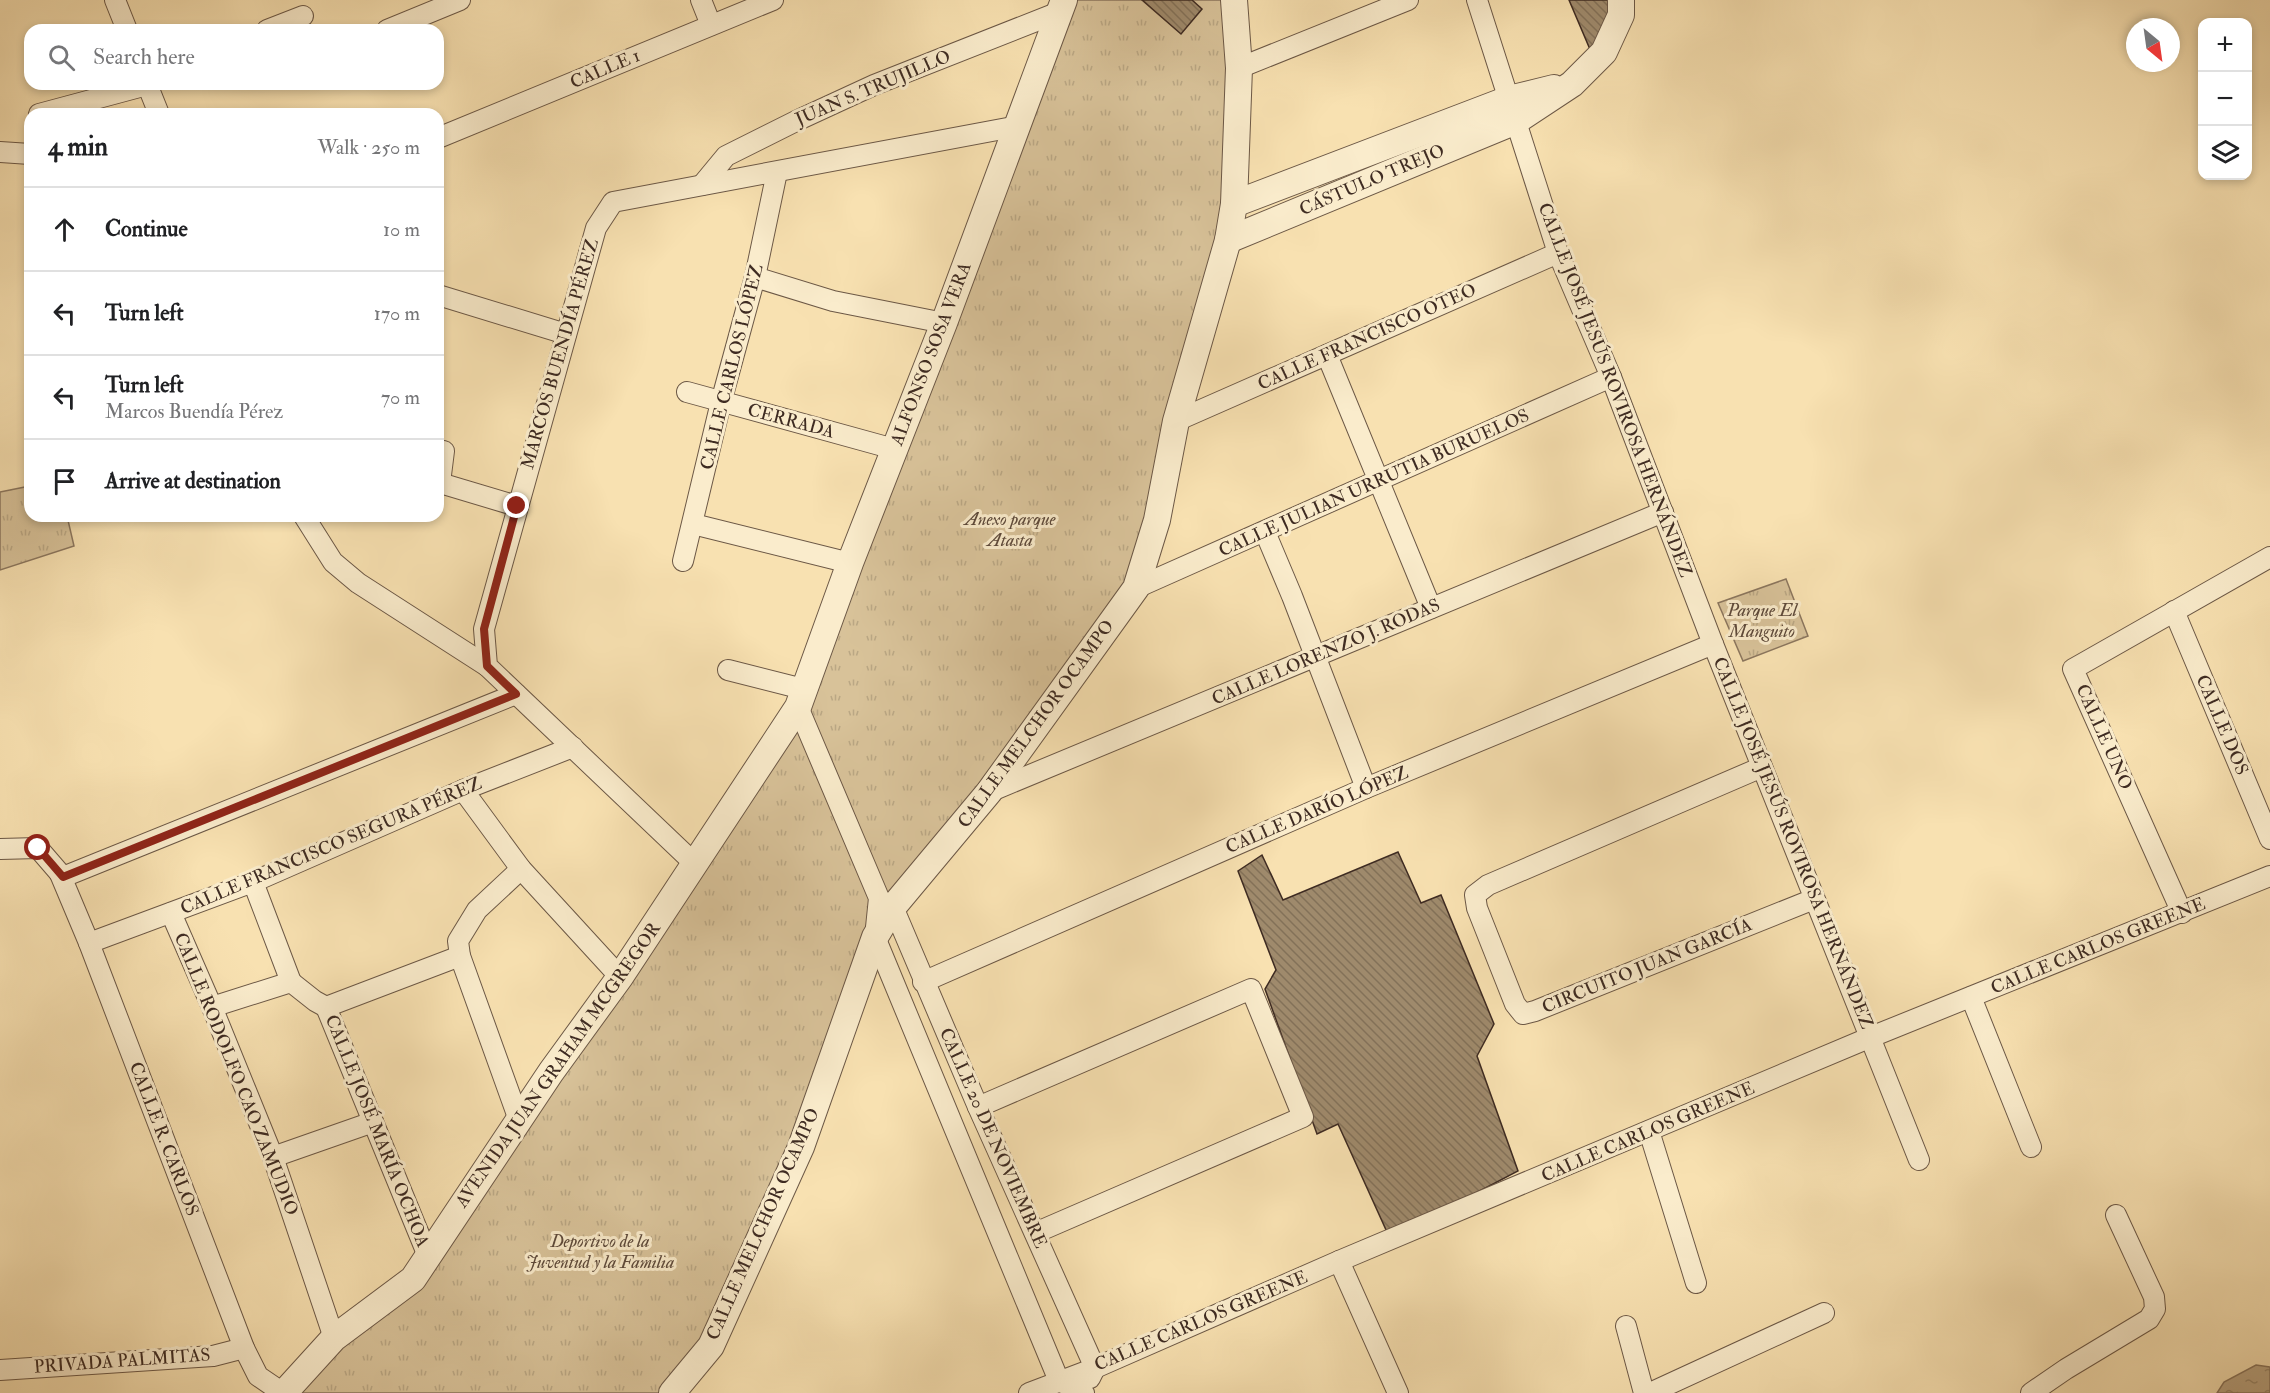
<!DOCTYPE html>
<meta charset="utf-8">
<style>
body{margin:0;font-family:"IM FELL Double Pica",serif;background:#f2f2f2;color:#202124}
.controls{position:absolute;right:18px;top:18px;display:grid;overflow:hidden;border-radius:12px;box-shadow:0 3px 9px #0003}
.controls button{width:54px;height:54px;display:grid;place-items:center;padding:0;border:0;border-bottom:2px solid #e0e0e0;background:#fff;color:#202124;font:30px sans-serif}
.compass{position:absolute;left:2126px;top:18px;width:54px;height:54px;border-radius:50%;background:#fff;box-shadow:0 3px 9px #0003;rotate:151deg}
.stop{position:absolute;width:18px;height:18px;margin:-14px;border:4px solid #8f2418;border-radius:50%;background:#fff}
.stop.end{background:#8f2418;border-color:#fff;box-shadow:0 2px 6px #0008}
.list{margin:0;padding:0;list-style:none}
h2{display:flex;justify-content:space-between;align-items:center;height:78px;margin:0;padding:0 24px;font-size:26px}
h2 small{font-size:20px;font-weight:400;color:#757577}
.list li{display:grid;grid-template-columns:39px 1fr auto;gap:18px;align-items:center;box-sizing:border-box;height:84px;padding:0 24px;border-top:2px solid #e0e0e0}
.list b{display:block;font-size:22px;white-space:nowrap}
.list p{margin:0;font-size:20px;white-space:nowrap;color:#757577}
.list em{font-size:20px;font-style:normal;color:#757577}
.icon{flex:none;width:33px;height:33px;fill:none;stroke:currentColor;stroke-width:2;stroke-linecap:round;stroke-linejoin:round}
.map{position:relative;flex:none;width:2270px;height:1393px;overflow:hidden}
.search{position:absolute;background:#fff;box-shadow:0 3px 9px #0003;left:24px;top:24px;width:420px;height:66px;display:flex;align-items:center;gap:15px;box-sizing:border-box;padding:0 21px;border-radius:18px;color:#757577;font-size:22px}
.panel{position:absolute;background:#fff;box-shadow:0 3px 9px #0003;left:24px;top:108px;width:420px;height:414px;border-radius:18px}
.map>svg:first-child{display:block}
.park{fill:url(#park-tufts);stroke:#8b765e;stroke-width:1.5}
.water{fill:url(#water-ripples);stroke:#88735a;stroke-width:1.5}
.building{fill:url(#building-back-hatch);stroke:#3e2b22;stroke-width:1.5}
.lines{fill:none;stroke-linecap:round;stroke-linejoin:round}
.minor-casing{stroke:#6c5846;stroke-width:22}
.tertiary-casing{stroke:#6c5846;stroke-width:28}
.minor{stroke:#faeccc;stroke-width:20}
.tertiary{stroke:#faeccc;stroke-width:26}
.route{stroke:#8f2418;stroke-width:8}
.labels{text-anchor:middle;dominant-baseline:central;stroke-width:6;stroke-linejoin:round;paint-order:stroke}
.street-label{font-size:18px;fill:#3e2b22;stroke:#faeccc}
.park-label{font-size:18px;font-style:italic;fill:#5d493a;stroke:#faeccc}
</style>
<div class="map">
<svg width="2270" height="1393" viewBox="0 0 2270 1393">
<defs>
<pattern id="park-tufts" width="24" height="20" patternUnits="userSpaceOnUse" patternTransform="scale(1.5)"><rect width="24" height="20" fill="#d8c299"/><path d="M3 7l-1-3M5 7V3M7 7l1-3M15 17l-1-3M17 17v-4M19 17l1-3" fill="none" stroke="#baa784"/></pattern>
<pattern id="water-ripples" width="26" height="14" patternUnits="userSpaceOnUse" patternTransform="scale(1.5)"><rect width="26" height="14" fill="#b9a380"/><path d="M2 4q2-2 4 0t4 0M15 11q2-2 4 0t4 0" fill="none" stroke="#988568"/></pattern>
<pattern id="building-back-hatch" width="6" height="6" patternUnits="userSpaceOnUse" patternTransform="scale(1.5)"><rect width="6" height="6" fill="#9f8a6c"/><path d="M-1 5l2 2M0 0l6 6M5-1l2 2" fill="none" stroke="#837158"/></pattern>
</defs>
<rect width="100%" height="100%" fill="#f8e1b1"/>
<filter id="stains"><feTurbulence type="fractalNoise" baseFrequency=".00333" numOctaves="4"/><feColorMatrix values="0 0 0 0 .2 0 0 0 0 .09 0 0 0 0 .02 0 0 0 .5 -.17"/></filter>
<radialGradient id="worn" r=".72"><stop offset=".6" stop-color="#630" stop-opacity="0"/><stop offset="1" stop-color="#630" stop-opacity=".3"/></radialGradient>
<!-- park -->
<g class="park">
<polygon points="1067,0 1234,0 1234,204 1136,588 875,937 711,1346 667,1393 285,1393 413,1279 798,707"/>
<polygon points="30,486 30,516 67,516 74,546 0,570 0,492"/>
<polygon points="1786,579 1808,636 1743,661 1718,603"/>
</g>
<!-- water -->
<polygon class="water" points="2256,1365 2270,1367 2270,1393 2217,1393 2224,1382"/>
<!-- building -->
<g class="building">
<polygon points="1142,0 1192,0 1202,9 1181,34"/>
<polygon points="1569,0 1612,0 1610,21 1592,54"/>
<polygon points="1398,852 1421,903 1441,895 1494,1024 1477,1056 1518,1171 1474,1194 1387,1232 1338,1124 1317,1134 1265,989 1276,970 1238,871 1262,855 1283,900"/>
</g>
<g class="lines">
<!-- minor casing -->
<g class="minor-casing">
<g id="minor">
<polyline points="115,0 127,30"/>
<polyline points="701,0 711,25"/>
<polyline points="1477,0 1558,253 1611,377 1713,644 1919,1160"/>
<polyline points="267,30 303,16"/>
<polyline points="387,30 460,0"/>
<polyline points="1239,68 1408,0"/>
<polyline points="147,84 159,114"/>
<polyline points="39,114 147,85"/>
<polyline points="438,138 773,0"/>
<polyline points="0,152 30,154"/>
<polyline points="702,185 726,156 796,121 874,85 1059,12"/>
<polyline points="755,277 833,301 944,323"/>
<polyline points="438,295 566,334"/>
<polyline points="1327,355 1431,608"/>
<polyline points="687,392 894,449"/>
<polyline points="1176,421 1558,253"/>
<polyline points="438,450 444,451 440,483 517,506"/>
<polyline points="304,516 333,562 358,583 487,666"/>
<polyline points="693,524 850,563"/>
<polyline points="1265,532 1292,596 1366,788"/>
<polyline points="683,561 721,402 755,277 777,172"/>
<polyline points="1136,588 1611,377"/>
<polyline points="2174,611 2270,839"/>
<polyline points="728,670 803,689"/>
<polyline points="798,707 879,898 875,937 1059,1381 1084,1393"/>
<polyline points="1762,767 1488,885 1475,895 1477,908 1515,1004 1523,1014 1535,1011 1814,899"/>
<polyline points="463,790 521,869 620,977"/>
<polyline points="989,792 1663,512"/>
<polyline points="0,849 38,848 63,877 516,694"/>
<polyline points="695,864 487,666 484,629 596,228 613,202 1018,126"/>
<polyline points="60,874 89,943 244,1348 258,1376 283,1393"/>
<polyline points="253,882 291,982"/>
<polyline points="884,902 893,907 978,1107 1095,1368 1090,1378"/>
<polyline points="171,913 212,1007 273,1157 334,1338"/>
<polyline points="2182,913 2073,669 2270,557"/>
<polyline points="89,943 253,882 463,790 573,747"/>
<polyline points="923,982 1366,788 1713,644"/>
<polyline points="1971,997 2031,1147"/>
<polyline points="212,1007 291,982 315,1001 326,1007 460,956"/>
<polyline points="326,1007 428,1256"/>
<polyline points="978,1107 1251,989 1303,1117 1035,1233"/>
<polyline points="519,1120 460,956 458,941 477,910 521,869"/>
<polyline points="1649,1131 1696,1283"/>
<polyline points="273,1157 373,1122"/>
<polyline points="1339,1261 1398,1393"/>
<polyline points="1626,1326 1644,1393"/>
<polyline points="0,1370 213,1356 244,1348"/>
<polyline points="1029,1393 1095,1368 1339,1261 1871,1037 2270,876"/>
<polyline points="1650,1393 1824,1313"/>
<polyline points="2031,1393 2066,1369 2149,1319 2155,1309 2154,1297 2116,1215"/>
</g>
</g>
<!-- tertiary casing -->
<g class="tertiary-casing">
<g id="tertiary">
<polyline points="1234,204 1509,99 1554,88"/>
<polyline points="1228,240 1516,121 1572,84 1604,52 1621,15 1621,0"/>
<polyline points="284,1393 334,1338 413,1279 551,1072 620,977 798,707 850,563 944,323 1064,0"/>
<polyline points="672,1393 711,1346 801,1147 875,937 893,907 989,792 1136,588 1157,520 1176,421 1228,240 1234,204 1239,68 1234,0"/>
</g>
</g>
<!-- minor -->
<use href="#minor" class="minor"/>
<!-- tertiary -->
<use href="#tertiary" class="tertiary"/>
</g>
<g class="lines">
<!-- route -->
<polyline class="route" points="38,848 63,877 516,694 487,666 484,629 517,506"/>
</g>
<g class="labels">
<!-- street labels -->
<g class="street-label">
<text transform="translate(605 69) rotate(-23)">CALLE 1</text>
<text transform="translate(873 88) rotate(-23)">JUAN S. TRUJILLO</text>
<text transform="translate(1372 180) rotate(-23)">CÁSTULO TREJO</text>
<text transform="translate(1367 337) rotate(-24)">CALLE FRANCISCO OTEO</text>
<text transform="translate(560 354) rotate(-74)">MARCOS BUENDÍA PÉREZ</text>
<text transform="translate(931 354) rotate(-69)">ALFONSO SOSA VERA</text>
<text transform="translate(732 367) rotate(-76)">CALLE CARLOS LÓPEZ</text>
<text transform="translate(1615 390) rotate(69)">CALLE JOSÉ JESÚS ROVIROSA HERNÁNDEZ</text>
<text transform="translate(791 421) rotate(15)">CERRADA</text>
<text transform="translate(1374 483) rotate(-24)">CALLE JULIAN URRUTIA BURUELOS</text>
<text transform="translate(1326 652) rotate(-23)">CALLE LORENZO J. RODAS</text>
<text transform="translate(1036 724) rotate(-54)">CALLE MELCHOR OCAMPO</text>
<text transform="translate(2222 725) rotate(67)">CALLE DOS</text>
<text transform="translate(2104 737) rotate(66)">CALLE UNO</text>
<text transform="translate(1317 810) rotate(-23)">CALLE DARÍO LÓPEZ</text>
<text transform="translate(1793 843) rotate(68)">CALLE JOSÉ JESÚS ROVIROSA HERNÁNDEZ</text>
<text transform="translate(331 846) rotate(-23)">CALLE FRANCISCO SEGURA PÉREZ</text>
<text transform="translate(2098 946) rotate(-22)">CALLE CARLOS GREENE</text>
<text transform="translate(1647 966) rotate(-22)">CIRCUITO JUAN GARCÍA</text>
<text transform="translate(558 1065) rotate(-55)">AVENIDA JUAN GRAHAM MCGREGOR</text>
<text transform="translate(236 1074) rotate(68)">CALLE RODOLFO CAO ZAMUDIO</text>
<text transform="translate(377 1131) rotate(68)">CALLE JOSÉ MARÍA OCHOA</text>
<text transform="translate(1648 1132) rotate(-23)">CALLE CARLOS GREENE</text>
<text transform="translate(993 1138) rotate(66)">CALLE 20 DE NOVIEMBRE</text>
<text transform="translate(164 1139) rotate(69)">CALLE R. CARLOS</text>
<text transform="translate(763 1224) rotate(-66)">CALLE MELCHOR OCAMPO</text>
<text transform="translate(1201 1321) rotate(-23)">CALLE CARLOS GREENE</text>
<text transform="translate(122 1361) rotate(-4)">PRIVADA PALMITAS</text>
</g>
<!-- park labels -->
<g class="park-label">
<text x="1010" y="519">Anexo parque<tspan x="1010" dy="21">Atasta</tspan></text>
<text x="1762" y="610">Parque El<tspan x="1762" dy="21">Manguito</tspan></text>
<text x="600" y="1241">Deportivo de la<tspan x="600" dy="21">Juventud y la Familia</tspan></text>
</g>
</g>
<rect width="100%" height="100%" filter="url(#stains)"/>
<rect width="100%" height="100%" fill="url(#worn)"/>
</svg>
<div class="controls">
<button>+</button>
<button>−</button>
<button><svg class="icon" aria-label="layers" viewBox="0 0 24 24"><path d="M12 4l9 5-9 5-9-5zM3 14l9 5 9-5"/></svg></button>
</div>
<svg class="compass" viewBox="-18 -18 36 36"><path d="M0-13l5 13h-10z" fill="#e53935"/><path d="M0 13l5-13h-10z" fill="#757577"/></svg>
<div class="stop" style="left:38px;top:848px"></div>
<div class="stop end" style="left:517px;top:506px"></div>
<div class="search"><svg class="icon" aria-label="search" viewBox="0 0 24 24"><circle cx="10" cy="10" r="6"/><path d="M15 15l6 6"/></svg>Search here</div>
<section class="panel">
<h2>4 min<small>Walk · 250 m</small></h2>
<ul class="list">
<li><svg class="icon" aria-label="ahead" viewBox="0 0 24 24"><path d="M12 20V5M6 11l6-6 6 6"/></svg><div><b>Continue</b></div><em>10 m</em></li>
<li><svg class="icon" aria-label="left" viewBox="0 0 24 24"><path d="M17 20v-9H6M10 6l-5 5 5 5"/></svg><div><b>Turn left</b></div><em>170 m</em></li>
<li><svg class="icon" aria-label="left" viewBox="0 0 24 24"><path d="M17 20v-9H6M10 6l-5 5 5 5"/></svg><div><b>Turn left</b><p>Marcos Buendía Pérez</p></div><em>70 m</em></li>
<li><svg class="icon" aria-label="arrive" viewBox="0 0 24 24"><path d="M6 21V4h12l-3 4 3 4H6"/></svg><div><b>Arrive at destination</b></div></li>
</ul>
</section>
</div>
